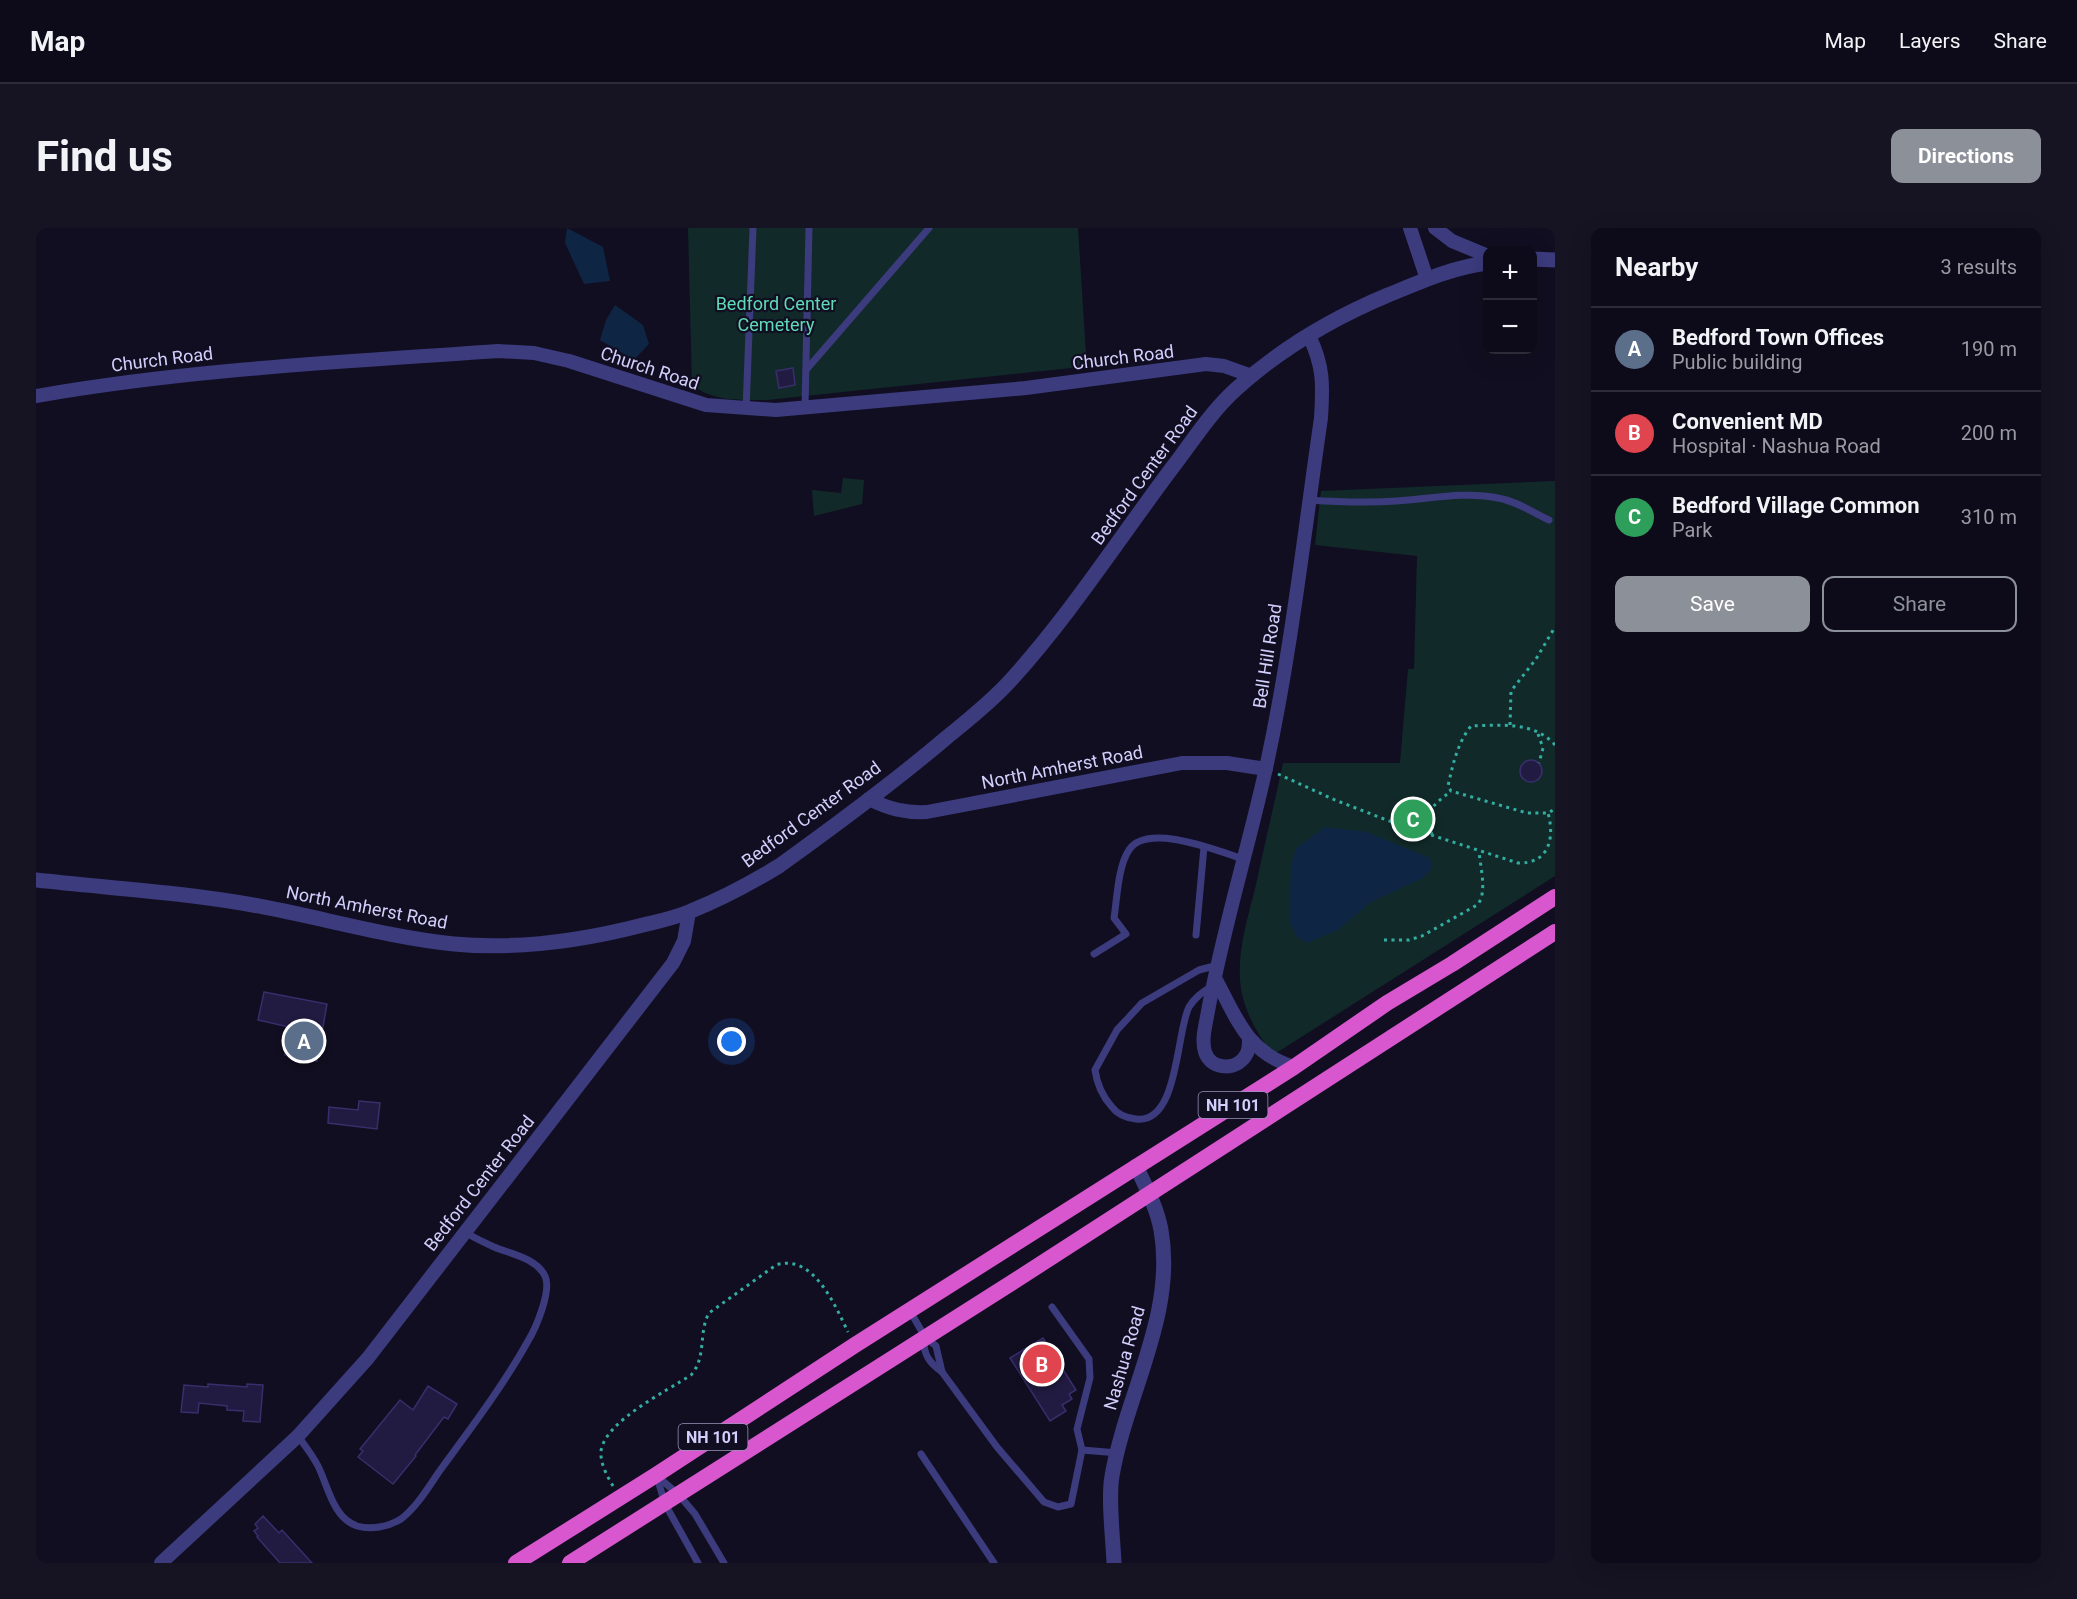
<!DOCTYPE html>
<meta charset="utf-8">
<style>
body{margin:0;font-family:Roboto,sans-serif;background:#161322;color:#f1f3f6}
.controls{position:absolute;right:18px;top:18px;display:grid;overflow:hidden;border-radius:12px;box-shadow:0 6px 24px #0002}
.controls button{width:54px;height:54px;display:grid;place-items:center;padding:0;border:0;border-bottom:2px solid #2d2b38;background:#0d0a19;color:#f1f3f6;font:30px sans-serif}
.you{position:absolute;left:696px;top:814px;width:21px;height:21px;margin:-15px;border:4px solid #fff;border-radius:50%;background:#1a73e8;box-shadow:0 0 0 9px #1a73e833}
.badge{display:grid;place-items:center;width:39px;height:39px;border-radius:50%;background:#8c9099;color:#fff;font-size:20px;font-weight:700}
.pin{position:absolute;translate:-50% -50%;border:3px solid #fff;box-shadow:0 2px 6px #0006}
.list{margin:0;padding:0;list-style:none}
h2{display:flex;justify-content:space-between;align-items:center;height:78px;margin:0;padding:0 24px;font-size:26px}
h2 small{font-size:20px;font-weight:400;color:#9a9aa2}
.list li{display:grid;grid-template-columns:39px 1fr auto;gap:18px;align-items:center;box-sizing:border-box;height:84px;padding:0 24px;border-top:2px solid #2d2b38}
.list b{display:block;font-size:22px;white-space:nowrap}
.list p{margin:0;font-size:20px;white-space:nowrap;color:#9a9aa2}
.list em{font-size:20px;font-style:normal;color:#9a9aa2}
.actions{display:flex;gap:12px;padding:18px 24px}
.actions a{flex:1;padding:14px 0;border:2px solid #8c9099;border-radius:12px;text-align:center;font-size:21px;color:#8c9099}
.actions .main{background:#8c9099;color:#fff}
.map{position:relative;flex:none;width:1519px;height:1335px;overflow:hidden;border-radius:12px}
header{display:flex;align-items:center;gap:36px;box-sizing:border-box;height:84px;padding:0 30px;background:#0d0a19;border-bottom:2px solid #2d2b38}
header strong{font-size:28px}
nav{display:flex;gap:33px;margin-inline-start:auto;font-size:21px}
.intro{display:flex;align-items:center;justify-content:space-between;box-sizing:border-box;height:144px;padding:0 36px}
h1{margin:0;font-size:42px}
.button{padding:15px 27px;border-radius:12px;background:#8c9099;color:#fff;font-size:21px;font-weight:700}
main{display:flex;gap:36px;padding:0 36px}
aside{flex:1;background:#0d0a19;border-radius:12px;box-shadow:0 6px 24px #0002}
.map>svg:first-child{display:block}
.green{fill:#112a29}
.water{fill:#0e2544}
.building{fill:#211b41;stroke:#382e6c;stroke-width:1.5}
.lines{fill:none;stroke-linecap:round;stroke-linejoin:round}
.path{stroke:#33ada2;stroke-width:3;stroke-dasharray:3 4.5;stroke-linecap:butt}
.service{stroke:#3b3b7e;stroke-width:7}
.minor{stroke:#3b3b7e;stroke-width:14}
.tertiary{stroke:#3b3b7e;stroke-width:15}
.trunk{stroke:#d856ce;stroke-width:16}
.labels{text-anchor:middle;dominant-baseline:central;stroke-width:4.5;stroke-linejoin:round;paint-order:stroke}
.shield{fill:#110e21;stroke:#9995bb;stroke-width:1.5}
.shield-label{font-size:16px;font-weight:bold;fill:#d3cffd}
.park-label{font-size:18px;fill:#5fdab7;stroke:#110e21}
.street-label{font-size:18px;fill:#d3cffd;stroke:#110e21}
</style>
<header>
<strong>Map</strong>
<nav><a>Map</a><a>Layers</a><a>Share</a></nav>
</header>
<div class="intro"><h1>Find us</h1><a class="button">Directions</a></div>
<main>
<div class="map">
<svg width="1519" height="1335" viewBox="0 0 1519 1335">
<rect width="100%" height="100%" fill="#110e21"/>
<!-- green -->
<g class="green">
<path d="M652,0H1042L1050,127L1045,139L731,172C705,172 678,174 656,157Z"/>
<polygon points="807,250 828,252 826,276 778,288 776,262 805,265"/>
<path d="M1519,253V648L1237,827C1222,807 1209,785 1205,761C1200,728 1211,692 1219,661C1228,619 1238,577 1247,535H1364L1372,441H1378L1381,328L1279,317L1285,263Z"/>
</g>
<!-- water -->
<g class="water">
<polygon points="531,0 567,19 574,53 548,56 529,15"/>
<polygon points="579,77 607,97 613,116 598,132 564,112 570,92"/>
<polygon points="1289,599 1331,604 1394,630 1396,640 1387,650 1335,674 1302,702 1271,715 1260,708 1253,693 1255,638 1260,620"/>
</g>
<!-- building -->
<g class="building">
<polygon points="757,140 759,157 743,160 740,143"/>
<circle cx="1495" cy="543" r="11"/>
<polygon points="228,764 291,776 281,833 249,827 253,799 222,792"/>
<polygon points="323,873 344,875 341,901 292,895 293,879 322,882"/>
<polygon points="1007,1110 1040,1162 1033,1166 1036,1171 1026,1177 1030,1183 1014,1193 974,1130"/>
<polygon points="172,1156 211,1159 211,1156 227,1157 224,1194 207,1193 208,1183 191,1182 191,1178 163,1175 162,1185 145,1184 148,1157 172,1159"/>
<polygon points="392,1158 421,1176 412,1191 408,1189 379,1227 380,1228 357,1256 322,1229 327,1223 324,1221 364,1172 377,1182"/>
<polygon points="227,1288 243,1305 246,1302 276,1335 244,1335 221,1309 222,1308 218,1303 222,1300 219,1296"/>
</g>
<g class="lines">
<!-- path -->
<g class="path">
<polyline points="1474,497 1475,463 1500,431 1519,399"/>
<polyline points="1502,506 1507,520 1503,535"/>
<path d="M1519,517C1498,493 1464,497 1435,498C1421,516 1417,536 1412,558L1415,563L1491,585H1512L1519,581"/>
<path d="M1242,546L1299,572L1361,596L1482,635C1513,636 1519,610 1512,585"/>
<path d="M1396,607C1390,581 1395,579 1415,563"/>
<path d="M1348,712H1373L1386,708L1441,677C1452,666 1444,638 1443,623"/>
<path d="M577,1258C571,1248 564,1235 565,1223C569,1193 631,1163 655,1147C671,1129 662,1105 673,1085L740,1037C777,1025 799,1077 812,1104"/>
</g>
<!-- service -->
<g class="service">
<polyline points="770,142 893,0"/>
<polyline points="769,179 773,0"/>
<polyline points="710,181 717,0"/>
<path d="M1273,272C1302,274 1331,275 1361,273C1394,271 1428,263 1462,270C1480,273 1496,284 1513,292"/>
<polyline points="1160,707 1168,619"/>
<path d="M1058,726L1090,706L1078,690C1081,671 1082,638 1093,622C1111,594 1182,623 1207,631"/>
<path d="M1176,758C1167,764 1159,769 1153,779C1140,804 1143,896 1100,891C1091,890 1081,886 1076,879C1066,868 1061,857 1059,842L1081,802L1106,775L1163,742L1182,737"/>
<polyline points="874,1083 889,1109 900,1118 906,1144 961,1219 1008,1274 1022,1279 1035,1276 1046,1222 1041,1201 1054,1150 1053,1131 1016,1079"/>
<path d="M888,1111C887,1127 894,1135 906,1144"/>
<path d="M262,1208C269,1218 277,1228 282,1238C292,1258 297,1290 321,1298C335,1302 352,1299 365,1291C381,1279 393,1258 405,1241C435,1200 467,1158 492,1113C500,1100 516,1062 509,1048C500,1030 475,1026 458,1019C449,1015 439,1010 430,1005"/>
<polyline points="1046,1222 1082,1225"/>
<polyline points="885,1226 958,1335"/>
<polyline points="621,1248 643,1267 659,1286 688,1335"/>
<polyline points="621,1249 629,1276 662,1335"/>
</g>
<!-- minor -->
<g class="minor">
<polyline points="1374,0 1391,51"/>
<polyline points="1399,0 1416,13 1452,28"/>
<path d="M0,168C153,141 308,134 462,123L498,125L533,133L670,177L740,182L990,160L1170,136L1188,138L1216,148"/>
<path d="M833,571C853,581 869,585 891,584L1146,535H1191L1230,541"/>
<path d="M1179,750C1201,790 1210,824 1258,839"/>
<path d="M1213,812C1213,816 1213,821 1211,825C1203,843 1175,843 1169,824C1165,811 1170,796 1172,783C1187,701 1212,621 1230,540C1255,425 1268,307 1285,190C1287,158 1288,138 1273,108"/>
<polyline points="125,1335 262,1208 332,1130 637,735 648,713 653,684"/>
</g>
<!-- tertiary -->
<g class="tertiary">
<polyline points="1496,31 1519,32"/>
<path d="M0,652C72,660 145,664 217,677C284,689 350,709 418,716C481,722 545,713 607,697C623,693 639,690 655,683C685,671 715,655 743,638C800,597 857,555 910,510C932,492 955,474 974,453C1034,387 1082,312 1136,240C1156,214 1174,185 1199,162C1243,122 1297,90 1352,67C1384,54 1417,39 1452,35"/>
<path d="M1078,1335C1077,1310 1072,1271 1076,1248C1090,1166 1140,1087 1125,1002C1121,980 1110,959 1100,938"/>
</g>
<!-- trunk -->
<g class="trunk">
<polyline points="480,1335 620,1247 819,1117 1258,839 1351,775 1416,736 1519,669"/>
<polyline points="534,1335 980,1052 1519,704"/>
</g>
</g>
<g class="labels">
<!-- shield labels -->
<g class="shield">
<rect x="1162.5" y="864" width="69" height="26" rx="4.5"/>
<rect x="642.5" y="1196" width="69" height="26" rx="4.5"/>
</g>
<g class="shield-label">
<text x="1197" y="877">NH 101</text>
<text x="677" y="1209">NH 101</text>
</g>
<!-- park labels -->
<g class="park-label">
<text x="740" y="75">Bedford Center<tspan x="740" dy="21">Cemetery</tspan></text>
</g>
<!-- street labels -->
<g class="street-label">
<text transform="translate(1087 129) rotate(-7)">Church Road</text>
<text transform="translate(126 131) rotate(-7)">Church Road</text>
<text transform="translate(614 140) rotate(18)">Church Road</text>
<text transform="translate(1108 247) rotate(-54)">Bedford Center Road</text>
<text transform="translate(1231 428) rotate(-81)">Bell Hill Road</text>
<text transform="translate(1026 539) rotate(-11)">North Amherst Road</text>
<text transform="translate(775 586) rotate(-36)">Bedford Center Road</text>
<text transform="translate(331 679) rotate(11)">North Amherst Road</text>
<text transform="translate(443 955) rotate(-52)">Bedford Center Road</text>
<text transform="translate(1088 1130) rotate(-74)">Nashua Road</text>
</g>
</g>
</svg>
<div class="controls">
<button>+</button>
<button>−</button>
</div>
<div class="you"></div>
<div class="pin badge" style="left:268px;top:813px;background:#5c6f8a">A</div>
<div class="pin badge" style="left:1006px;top:1136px;background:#e0444e">B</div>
<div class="pin badge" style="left:1377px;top:591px;background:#2e9e5b">C</div>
</div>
<aside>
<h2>Nearby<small>3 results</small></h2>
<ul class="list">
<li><span class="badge" style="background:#5c6f8a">A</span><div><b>Bedford Town Offices</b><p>Public building</p></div><em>190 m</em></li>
<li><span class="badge" style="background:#e0444e">B</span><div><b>Convenient MD</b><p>Hospital · Nashua Road</p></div><em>200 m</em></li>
<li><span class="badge" style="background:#2e9e5b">C</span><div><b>Bedford Village Common</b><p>Park</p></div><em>310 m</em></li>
</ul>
<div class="actions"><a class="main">Save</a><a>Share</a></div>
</aside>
</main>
